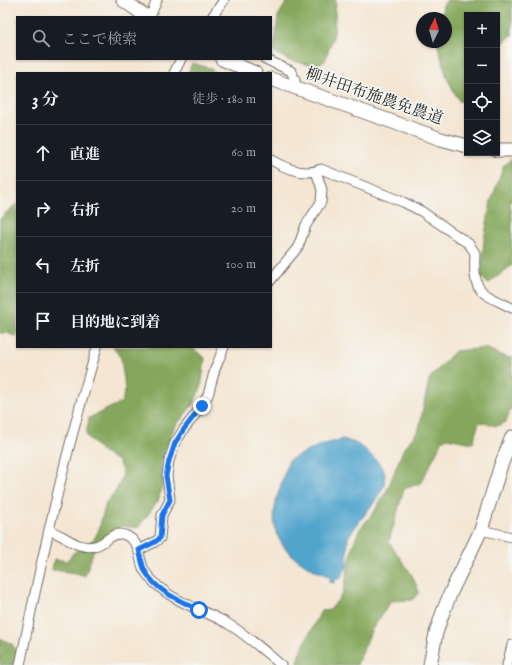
<!DOCTYPE html>
<html lang="ja">
<meta charset="utf-8">
<style>
body{margin:0;font-family:"IM FELL English","Noto Serif JP",serif;background:#242831;color:#f1f3f6}
.controls{position:absolute;right:12px;top:12px;display:grid;overflow:hidden;border-radius:0px;box-shadow:0 1px 3px #0004}
.controls button{width:36px;height:36px;display:grid;place-items:center;padding:0;border:0;border-bottom:1px solid #363941;background:#171b24;color:#f1f3f6;font:20px sans-serif}
.compass{position:absolute;left:416px;top:12px;width:36px;height:36px;border-radius:50%;background:#171b24;box-shadow:0 1px 3px #0004;rotate:5deg}
.stop{position:absolute;width:12px;height:12px;margin:-9px;border:3px solid #1a73e8;border-radius:50%;background:#fff}
.stop.end{background:#1a73e8;border-color:#fff;box-shadow:0 1px 4px #0008}
.list{margin:0;padding:0;list-style:none}
h2{display:flex;justify-content:space-between;align-items:center;height:52px;margin:0;padding:0 16px;font-size:17px}
h2 small{font-size:13px;font-weight:400;color:#9ea1a6}
.list li{display:grid;grid-template-columns:26px 1fr auto;gap:12px;align-items:center;box-sizing:border-box;height:56px;padding:0 16px;border-top:1px solid #363941}
.list b{display:block;font-size:15px;white-space:nowrap}
.list em{font-size:13px;font-style:normal;color:#9ea1a6}
.icon{flex:none;width:22px;height:22px;fill:none;stroke:currentColor;stroke-width:2;stroke-linecap:round;stroke-linejoin:round}
.map{position:relative;flex:none;width:512px;height:665px;overflow:hidden}
.search{position:absolute;background:#171b24;box-shadow:0 1px 3px #0004;left:16px;top:16px;width:256px;height:44px;display:flex;align-items:center;gap:10px;box-sizing:border-box;padding:0 14px;border-radius:0px;color:#9ea1a6;font-size:15px}
.panel{position:absolute;background:#171b24;box-shadow:0 1px 3px #0004;left:16px;top:72px;width:256px;height:276px;border-radius:0px}
.map>svg:first-child{display:block}
.forest{fill:#85a75c;stroke:#586944}
.water{fill:#51a4cc;stroke:#3e687c}
.lines{fill:none;stroke-linecap:round;stroke-linejoin:round}
.street-casing{stroke:#716c66;stroke-width:11}
.secondary-casing{stroke:#716c66;stroke-width:15}
.street{stroke:#fff;stroke-width:9}
.secondary{stroke:#fff;stroke-width:13}
.route{stroke:#1a73e8;stroke-width:5}
.labels{text-anchor:middle;dominant-baseline:central;stroke-width:3.5;stroke-linejoin:round;paint-order:stroke}
.street-label{font-size:16px;fill:#2b2b2b;stroke:#f6f6f2}
</style>
<div class="map">
<svg width="512" height="665" viewBox="0 0 512 665">
<rect width="100%" height="100%" fill="#f6f6f2"/>
<filter id="ink" filterUnits="userSpaceOnUse"><feTurbulence type="fractalNoise" baseFrequency=".025" numOctaves="2"/><feDisplacementMap in="SourceGraphic" scale="8" xChannelSelector="R" yChannelSelector="G"/><feConvolveMatrix kernelMatrix="1 2 1 2 8 2 1 2 1" color-interpolation-filters="sRGB"/></filter>
<filter id="wash" filterUnits="userSpaceOnUse"><feTurbulence type="fractalNoise" baseFrequency=".012" numOctaves="4" result="noise"/><feDisplacementMap in="SourceGraphic" scale="16" xChannelSelector="R" yChannelSelector="G"/><feGaussianBlur stdDeviation="0.9" result="paint"/><feColorMatrix in="noise" values="0 0 0 0 0 0 0 0 0 0 0 0 0 0 0 0 0 1.4 0 .05"/><feComposite in="paint" operator="in"/></filter>
<g filter="url(#wash)">
<rect width="100%" height="100%" fill="#f4e6d3"/>
<!-- forest -->
<g class="forest">
<polygon points="288,0 336,0 334,34 325,61 315,66 288,60 274,52 278,16"/>
<polygon points="447,0 512,0 512,35 501,45 497,69 497,15 467,15 467,102 459,101 447,78 437,43 446,42 446,18 441,18 443,5"/>
<polygon points="192,63 210,68 216,73 189,73 189,71"/>
<polygon points="512,159 512,201 510,203 512,217 512,265 488,284 481,277 484,240 491,201 504,165"/>
<polygon points="17,203 17,337 7,333 0,333 0,219"/>
<polygon points="113,347 191,347 205,358 201,388 192,406 174,428 161,460 163,483 158,501 138,528 122,526 107,534 93,552 85,576 76,573 52,570 54,559 68,561 73,553 94,539 98,532 106,503 117,489 123,474 118,461 102,452 86,435 89,418 122,402 125,389 121,358"/>
<polygon points="486,348 505,357 512,358 512,405 506,422 497,426 479,422 473,443 447,438 442,441 421,483 404,489 389,542 412,575 419,592 412,600 391,601 371,631 357,665 298,665 299,654 321,611 330,610 343,593 353,545 359,530 374,512 387,490 403,450 419,429 429,379 455,351"/>
<polygon points="0,638 12,644 18,653 16,665 0,665"/>
</g>
<!-- water -->
<path class="water" d="M343,439L355,443L365,449L379,463L385,474L384,486L375,501L348,537L347,567L340,579H336L334,583L330,582V577C321,573 311,569 303,563C258,535 276,500 289,460L320,445Z"/>
</g>
<g filter="url(#ink)">
<g class="lines">
<!-- street casing -->
<g class="street-casing">
<g id="street">
<polyline points="150,17 157,0"/>
<polyline points="212,17 224,0"/>
<polyline points="265,59 291,71 295,80 293,87"/>
<polyline points="174,73 181,59"/>
<path d="M271,160C285,168 305,177 321,169L403,202L421,211L469,244L475,253C473,293 478,291 512,308"/>
<polyline points="271,280 298,247 306,225 321,202 322,190 316,171"/>
<polyline points="481,530 512,537"/>
<path d="M50,531C66,535 76,550 95,546C107,543 113,529 127,536C141,543 138,557 144,570C148,576 153,582 158,586C177,603 203,610 225,622C246,634 263,650 281,665"/>
<polyline points="139,550 155,542 160,538 162,515 170,500 167,476 169,461 175,443 184,429 202,406 208,395 215,369 224,347"/>
<path d="M20,665C37,581 55,497 78,414C84,391 91,369 97,347"/>
<polyline points="507,665 512,645"/>
</g>
</g>
<!-- secondary casing -->
<g class="secondary-casing">
<g id="secondary">
<polyline points="123,0 147,17"/>
<polyline points="222,59 255,73"/>
<polyline points="271,79 441,139 467,146"/>
<polyline points="497,150 512,150"/>
<polyline points="430,665 436,633 443,612 451,592 481,530 501,465 512,437"/>
</g>
</g>
<!-- street -->
<use href="#street" class="street"/>
<!-- secondary -->
<use href="#secondary" class="secondary"/>
</g>
</g>
<g class="lines" filter="url(#ink)">
<!-- route -->
<path class="route" d="M199,610C179,600 157,592 145,571C142,565 141,557 139,550L155,542L160,538L162,515L170,500L166,476L169,461L175,443L184,429L202,406"/>
</g>
<g class="labels">
<!-- street labels -->
<g class="street-label">
<text transform="translate(374 97) rotate(19)">柳井田布施農免農道</text>
</g>
</g>
</svg>
<div class="controls">
<button>+</button>
<button>−</button>
<button><svg class="icon" aria-label="locate" viewBox="0 0 24 24"><circle cx="12" cy="12" r="6"/><path d="M12 2v4M12 18v4M2 12h4M18 12h4"/></svg></button>
<button><svg class="icon" aria-label="layers" viewBox="0 0 24 24"><path d="M12 4l9 5-9 5-9-5zM3 14l9 5 9-5"/></svg></button>
</div>
<svg class="compass" viewBox="-18 -18 36 36"><path d="M0-13l5 13h-10z" fill="#e53935"/><path d="M0 13l5-13h-10z" fill="#9ea1a6"/></svg>
<div class="stop" style="left:199px;top:610px"></div>
<div class="stop end" style="left:202px;top:406px"></div>
<div class="search"><svg class="icon" aria-label="search" viewBox="0 0 24 24"><circle cx="10" cy="10" r="6"/><path d="M15 15l6 6"/></svg>ここで検索</div>
<section class="panel">
<h2>3 分<small>徒歩 · 180 m</small></h2>
<ul class="list">
<li><svg class="icon" aria-label="ahead" viewBox="0 0 24 24"><path d="M12 20V5M6 11l6-6 6 6"/></svg><div><b>直進</b></div><em>60 m</em></li>
<li><svg class="icon" aria-label="right" viewBox="0 0 24 24"><path d="M7 20v-9h11M14 6l5 5-5 5"/></svg><div><b>右折</b></div><em>20 m</em></li>
<li><svg class="icon" aria-label="left" viewBox="0 0 24 24"><path d="M17 20v-9H6M10 6l-5 5 5 5"/></svg><div><b>左折</b></div><em>100 m</em></li>
<li><svg class="icon" aria-label="arrive" viewBox="0 0 24 24"><path d="M6 21V4h12l-3 4 3 4H6"/></svg><div><b>目的地に到着</b></div></li>
</ul>
</section>
</div>
